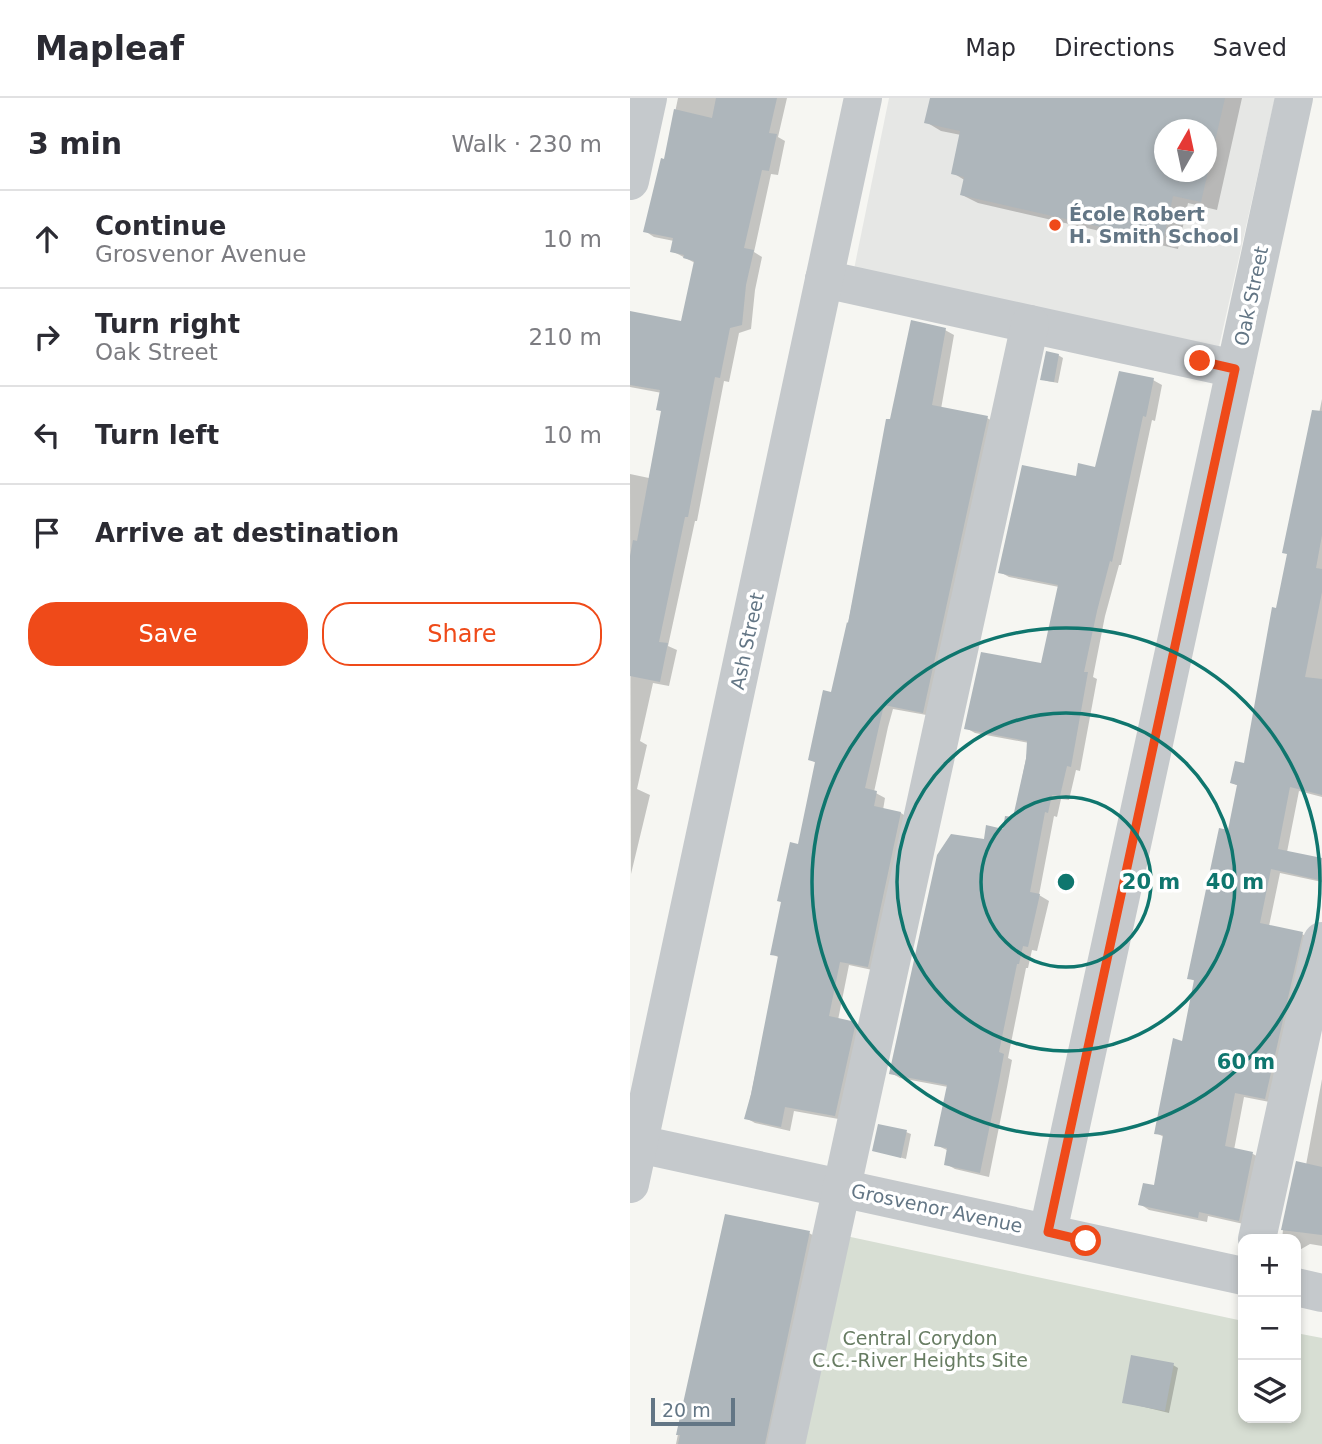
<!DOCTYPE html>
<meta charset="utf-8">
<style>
body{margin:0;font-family:"DejaVu Sans",sans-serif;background:#f2f2f3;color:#2b2b33}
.controls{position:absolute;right:21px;bottom:21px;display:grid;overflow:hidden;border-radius:14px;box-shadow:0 4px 10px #0003}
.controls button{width:63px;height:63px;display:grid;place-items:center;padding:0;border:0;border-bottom:2px solid #e1e1e2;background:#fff;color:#2b2b33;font:35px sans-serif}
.compass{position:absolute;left:524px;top:21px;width:63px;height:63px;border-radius:50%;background:#fff;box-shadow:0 4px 10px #0003;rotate:9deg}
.scale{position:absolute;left:21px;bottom:18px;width:84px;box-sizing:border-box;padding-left:7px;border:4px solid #637685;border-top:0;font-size:19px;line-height:24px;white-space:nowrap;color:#637685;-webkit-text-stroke:5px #fff;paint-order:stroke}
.stop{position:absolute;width:21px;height:21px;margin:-16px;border:5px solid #ef4a19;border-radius:50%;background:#fff}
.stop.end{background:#ef4a19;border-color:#fff;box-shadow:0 2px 7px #0008}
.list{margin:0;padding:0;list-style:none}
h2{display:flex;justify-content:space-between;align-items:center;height:91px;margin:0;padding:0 28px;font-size:30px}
h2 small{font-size:23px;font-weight:400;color:#7c7c81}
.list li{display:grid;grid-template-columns:46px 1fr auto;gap:21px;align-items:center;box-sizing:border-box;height:98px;padding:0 28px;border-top:2px solid #e1e1e2}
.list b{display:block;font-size:26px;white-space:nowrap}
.list p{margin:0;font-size:23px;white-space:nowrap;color:#7c7c81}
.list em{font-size:23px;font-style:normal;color:#7c7c81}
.actions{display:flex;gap:14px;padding:21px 28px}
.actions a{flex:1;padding:16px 0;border:2px solid #ef4a19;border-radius:28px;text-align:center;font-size:24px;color:#ef4a19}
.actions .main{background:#ef4a19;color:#fff}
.icon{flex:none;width:38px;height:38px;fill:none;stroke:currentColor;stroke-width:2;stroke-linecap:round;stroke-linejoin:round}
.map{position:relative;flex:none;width:692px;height:1346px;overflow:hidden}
header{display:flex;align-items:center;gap:42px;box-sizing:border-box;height:98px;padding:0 35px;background:#fff;border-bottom:2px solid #e1e1e2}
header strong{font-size:33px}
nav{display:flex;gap:38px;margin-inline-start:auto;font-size:24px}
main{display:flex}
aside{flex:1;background:#fff}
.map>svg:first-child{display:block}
.built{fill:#e6e7e5;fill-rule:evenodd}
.green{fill:#d7ded3}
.shadow{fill:#0003;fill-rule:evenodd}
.building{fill:#aeb6bb;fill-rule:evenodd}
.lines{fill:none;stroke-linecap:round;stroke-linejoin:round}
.minor{stroke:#c5c9cc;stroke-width:38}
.route{stroke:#ef4a19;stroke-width:9}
.ring{fill:none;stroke:#0f766e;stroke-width:3.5}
.poi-dot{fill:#ef4a19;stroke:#fff;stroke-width:2.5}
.labels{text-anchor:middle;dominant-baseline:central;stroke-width:7;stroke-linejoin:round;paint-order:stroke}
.poi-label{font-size:19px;font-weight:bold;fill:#637685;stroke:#fff;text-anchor:start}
.street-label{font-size:19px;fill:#637685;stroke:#fff}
.park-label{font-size:19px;fill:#677c62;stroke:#fff}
.centre{fill:#0f766e;stroke:#fff;stroke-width:3.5}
.ring-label{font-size:21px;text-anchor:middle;font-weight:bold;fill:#0f766e;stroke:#fff;stroke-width:7;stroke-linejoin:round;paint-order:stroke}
</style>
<header>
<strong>Mapleaf</strong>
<nav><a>Map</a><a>Directions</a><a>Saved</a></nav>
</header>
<main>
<aside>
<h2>3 min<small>Walk · 230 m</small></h2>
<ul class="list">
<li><svg class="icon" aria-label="ahead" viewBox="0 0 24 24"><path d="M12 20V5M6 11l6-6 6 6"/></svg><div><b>Continue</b><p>Grosvenor Avenue</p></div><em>10 m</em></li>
<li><svg class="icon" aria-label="right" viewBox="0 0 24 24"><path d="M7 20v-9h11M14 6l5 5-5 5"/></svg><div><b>Turn right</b><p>Oak Street</p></div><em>210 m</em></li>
<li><svg class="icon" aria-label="left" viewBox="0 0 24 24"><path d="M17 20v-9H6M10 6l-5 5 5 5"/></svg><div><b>Turn left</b></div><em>10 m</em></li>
<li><svg class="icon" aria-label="arrive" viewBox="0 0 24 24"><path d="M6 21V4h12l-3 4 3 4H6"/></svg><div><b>Arrive at destination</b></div></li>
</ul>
<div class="actions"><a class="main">Save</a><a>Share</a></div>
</aside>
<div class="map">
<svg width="692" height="1346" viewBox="0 0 692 1346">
<rect width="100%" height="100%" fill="#f6f6f2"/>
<!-- built -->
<path class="built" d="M259,0H645L586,262L222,181ZM534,32H576V74H534Z"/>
<!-- green -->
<polygon class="green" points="216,1138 613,1223 613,1320 666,1320 666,1235 692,1240 692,1346 171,1346"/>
<!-- shadow -->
<g class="shadow">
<polygon points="48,0 157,0 148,39 155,43 148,77 141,76 124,154 132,159 125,192 121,231 109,235 99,284 94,283 67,423 65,423 38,548 47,552 39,588 23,585 10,643 17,647 7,691 20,697 1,776 0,376 19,380 33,314 32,295 0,289 0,226 53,225 65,165 42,153 44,143 24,139 15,133 35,63"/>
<path d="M301,0H612L587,112L558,105L548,151L348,105L332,97L336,83L323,75L331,37L311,33L296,24ZM534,32H576V74H534Z"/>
<polygon points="315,232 324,237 311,311 357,320 366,325 302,618 263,611 258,629 244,694 255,700 253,712 271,715 280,721 247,873 219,867 208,922 225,926 234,931 214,1022 164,1013 160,1033 125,1025 116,1020 150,860 142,856 170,748 186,665 180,661 203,596 261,323"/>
<polygon points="428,257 433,260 428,285 417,283 412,281"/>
<polygon points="523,282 532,287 525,323 522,322 491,467 489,467 475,518 463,579 467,581 450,673 446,672 439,702 431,701 427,719 424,718 409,797 419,803 407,853 402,852 398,870 396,870 378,960 382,962 377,989 359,1079 325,1071 316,1066 319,1053 306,1047 318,989 270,980 261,975 355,743 374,733 384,722 399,645 345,635 336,630 412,567 429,489 379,479 370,474 447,380 466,371"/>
<polygon points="692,301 692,699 669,693 657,754 692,762 692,784 650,775 639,828 672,836 681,841 644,1005 614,999 604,1052 623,1056 632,1061 618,1127 578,1118 577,1124 519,1112 510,1106 525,1089 534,1039 526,1035 553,945 565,883 559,880 600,734 609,688 602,685 616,667"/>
<polygon points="692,981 692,1148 680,1146 666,1154 666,1141 652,1141 653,1132 676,1067"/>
<polygon points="276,1034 281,1036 276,1061 244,1052"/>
<polygon points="179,1135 188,1140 143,1346 46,1346 50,1326"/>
<polygon points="543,1267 548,1270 539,1315 494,1304"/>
</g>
<!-- building -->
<g class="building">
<polygon points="86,0 147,0 139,35 147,36 139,73 132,72 114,150 124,152 116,187 112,227 100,230 90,280 85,279 58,419 55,419 29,544 38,545 30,584 0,578 0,458 3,442 7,443 31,313 26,312 30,292 0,287 0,213 51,223 64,163 53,160 54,157 40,154 43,140 13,134 31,60 34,61 44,11 82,20"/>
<path d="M300,0H595L571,104L543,98L533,143L330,97L334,79L321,76L330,33L294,25ZM535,32H577V74H535Z"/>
<polygon points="281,222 316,230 302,307 358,318 293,615 254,607 250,624 235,690 247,693 244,708 271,714 238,869 210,864 199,918 226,924 205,1018 155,1009 151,1029 114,1021 121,996 148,858 140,857 151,804 147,803 160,744 168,746 185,664 178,662 193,592 201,594 217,524 218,525 256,321 260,321"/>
<polygon points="416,253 429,256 424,284 410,282"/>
<polygon points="489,273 524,280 516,319 513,318 482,464 480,463 467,513 454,574 458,574 441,669 437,668 430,698 422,697 418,715 415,714 400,794 410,796 398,849 393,848 389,866 387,866 369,954 374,956 369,983 350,1075 314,1067 317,1050 304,1048 317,987 259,976 307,757 321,736 354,741 356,727 373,731 375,718 383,719 396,661 397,643 334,631 351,554 411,565 428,487 368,475 392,367 446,378 448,365 465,369"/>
<polygon points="682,312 692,313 692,437 686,470 692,471 692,494 675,579 692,581 692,697 660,689 648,751 692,760 692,768 689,782 641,771 630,825 673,834 635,1001 605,995 595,1048 623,1054 609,1123 569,1114 568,1120 508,1107 513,1085 524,1087 533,1037 524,1036 543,940 552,943 564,882 557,881 589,730 598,732 607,687 600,685 605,663 614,665 642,509 646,510 657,456 652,455"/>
<polygon points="248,1026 277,1032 271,1060 242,1053"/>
<polygon points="666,1063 692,1069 692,1137 651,1132"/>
<polygon points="95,1116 180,1133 135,1346 48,1346 50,1337 46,1337"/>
<polygon points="501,1257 544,1265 535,1313 492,1305"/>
</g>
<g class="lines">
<!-- minor -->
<g class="minor">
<polyline points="0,83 18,0"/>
<polyline points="194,181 605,271"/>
<polyline points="0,1044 613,1178"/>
<polyline points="0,1086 233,0"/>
<polyline points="418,1134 664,0"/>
<polyline points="627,1141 692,843"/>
<polyline points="666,1189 692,1195"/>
<polyline points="156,1346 400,226"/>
</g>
</g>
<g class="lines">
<!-- route -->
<polyline class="route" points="456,1143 418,1134 605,271 570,263"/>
</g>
<!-- distance rings -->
<g class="ring">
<circle cx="436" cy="784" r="85"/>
<circle cx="436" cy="784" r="169"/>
<circle cx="436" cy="784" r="254"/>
</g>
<!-- markers -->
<circle class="poi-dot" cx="425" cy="127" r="7"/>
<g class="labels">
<!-- poi labels -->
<g class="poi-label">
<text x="439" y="116">École Robert<tspan x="439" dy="22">H. Smith School</tspan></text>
</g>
<!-- street labels -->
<g class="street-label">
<text transform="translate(621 198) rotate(-78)">Oak Street</text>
<text transform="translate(117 543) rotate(-78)">Ash Street</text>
<text transform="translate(307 1110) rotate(12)">Grosvenor Avenue</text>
</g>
<!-- park labels -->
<g class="park-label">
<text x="290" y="1240">Central Corydon<tspan x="290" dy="22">C.C.-River Heights Site</tspan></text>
</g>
</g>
<circle cx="436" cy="784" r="10" class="centre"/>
<g class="ring-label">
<text x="521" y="791">20 m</text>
<text x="605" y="791">40 m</text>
<text x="616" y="971">60 m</text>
</g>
</svg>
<div class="controls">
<button>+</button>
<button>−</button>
<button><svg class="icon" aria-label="layers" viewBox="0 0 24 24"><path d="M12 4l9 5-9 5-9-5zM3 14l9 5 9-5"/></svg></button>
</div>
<svg class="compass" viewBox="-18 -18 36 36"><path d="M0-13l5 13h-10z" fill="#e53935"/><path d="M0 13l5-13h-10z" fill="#7c7c81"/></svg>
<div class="scale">20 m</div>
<div class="stop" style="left:456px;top:1143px"></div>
<div class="stop end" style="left:570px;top:263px"></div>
</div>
</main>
